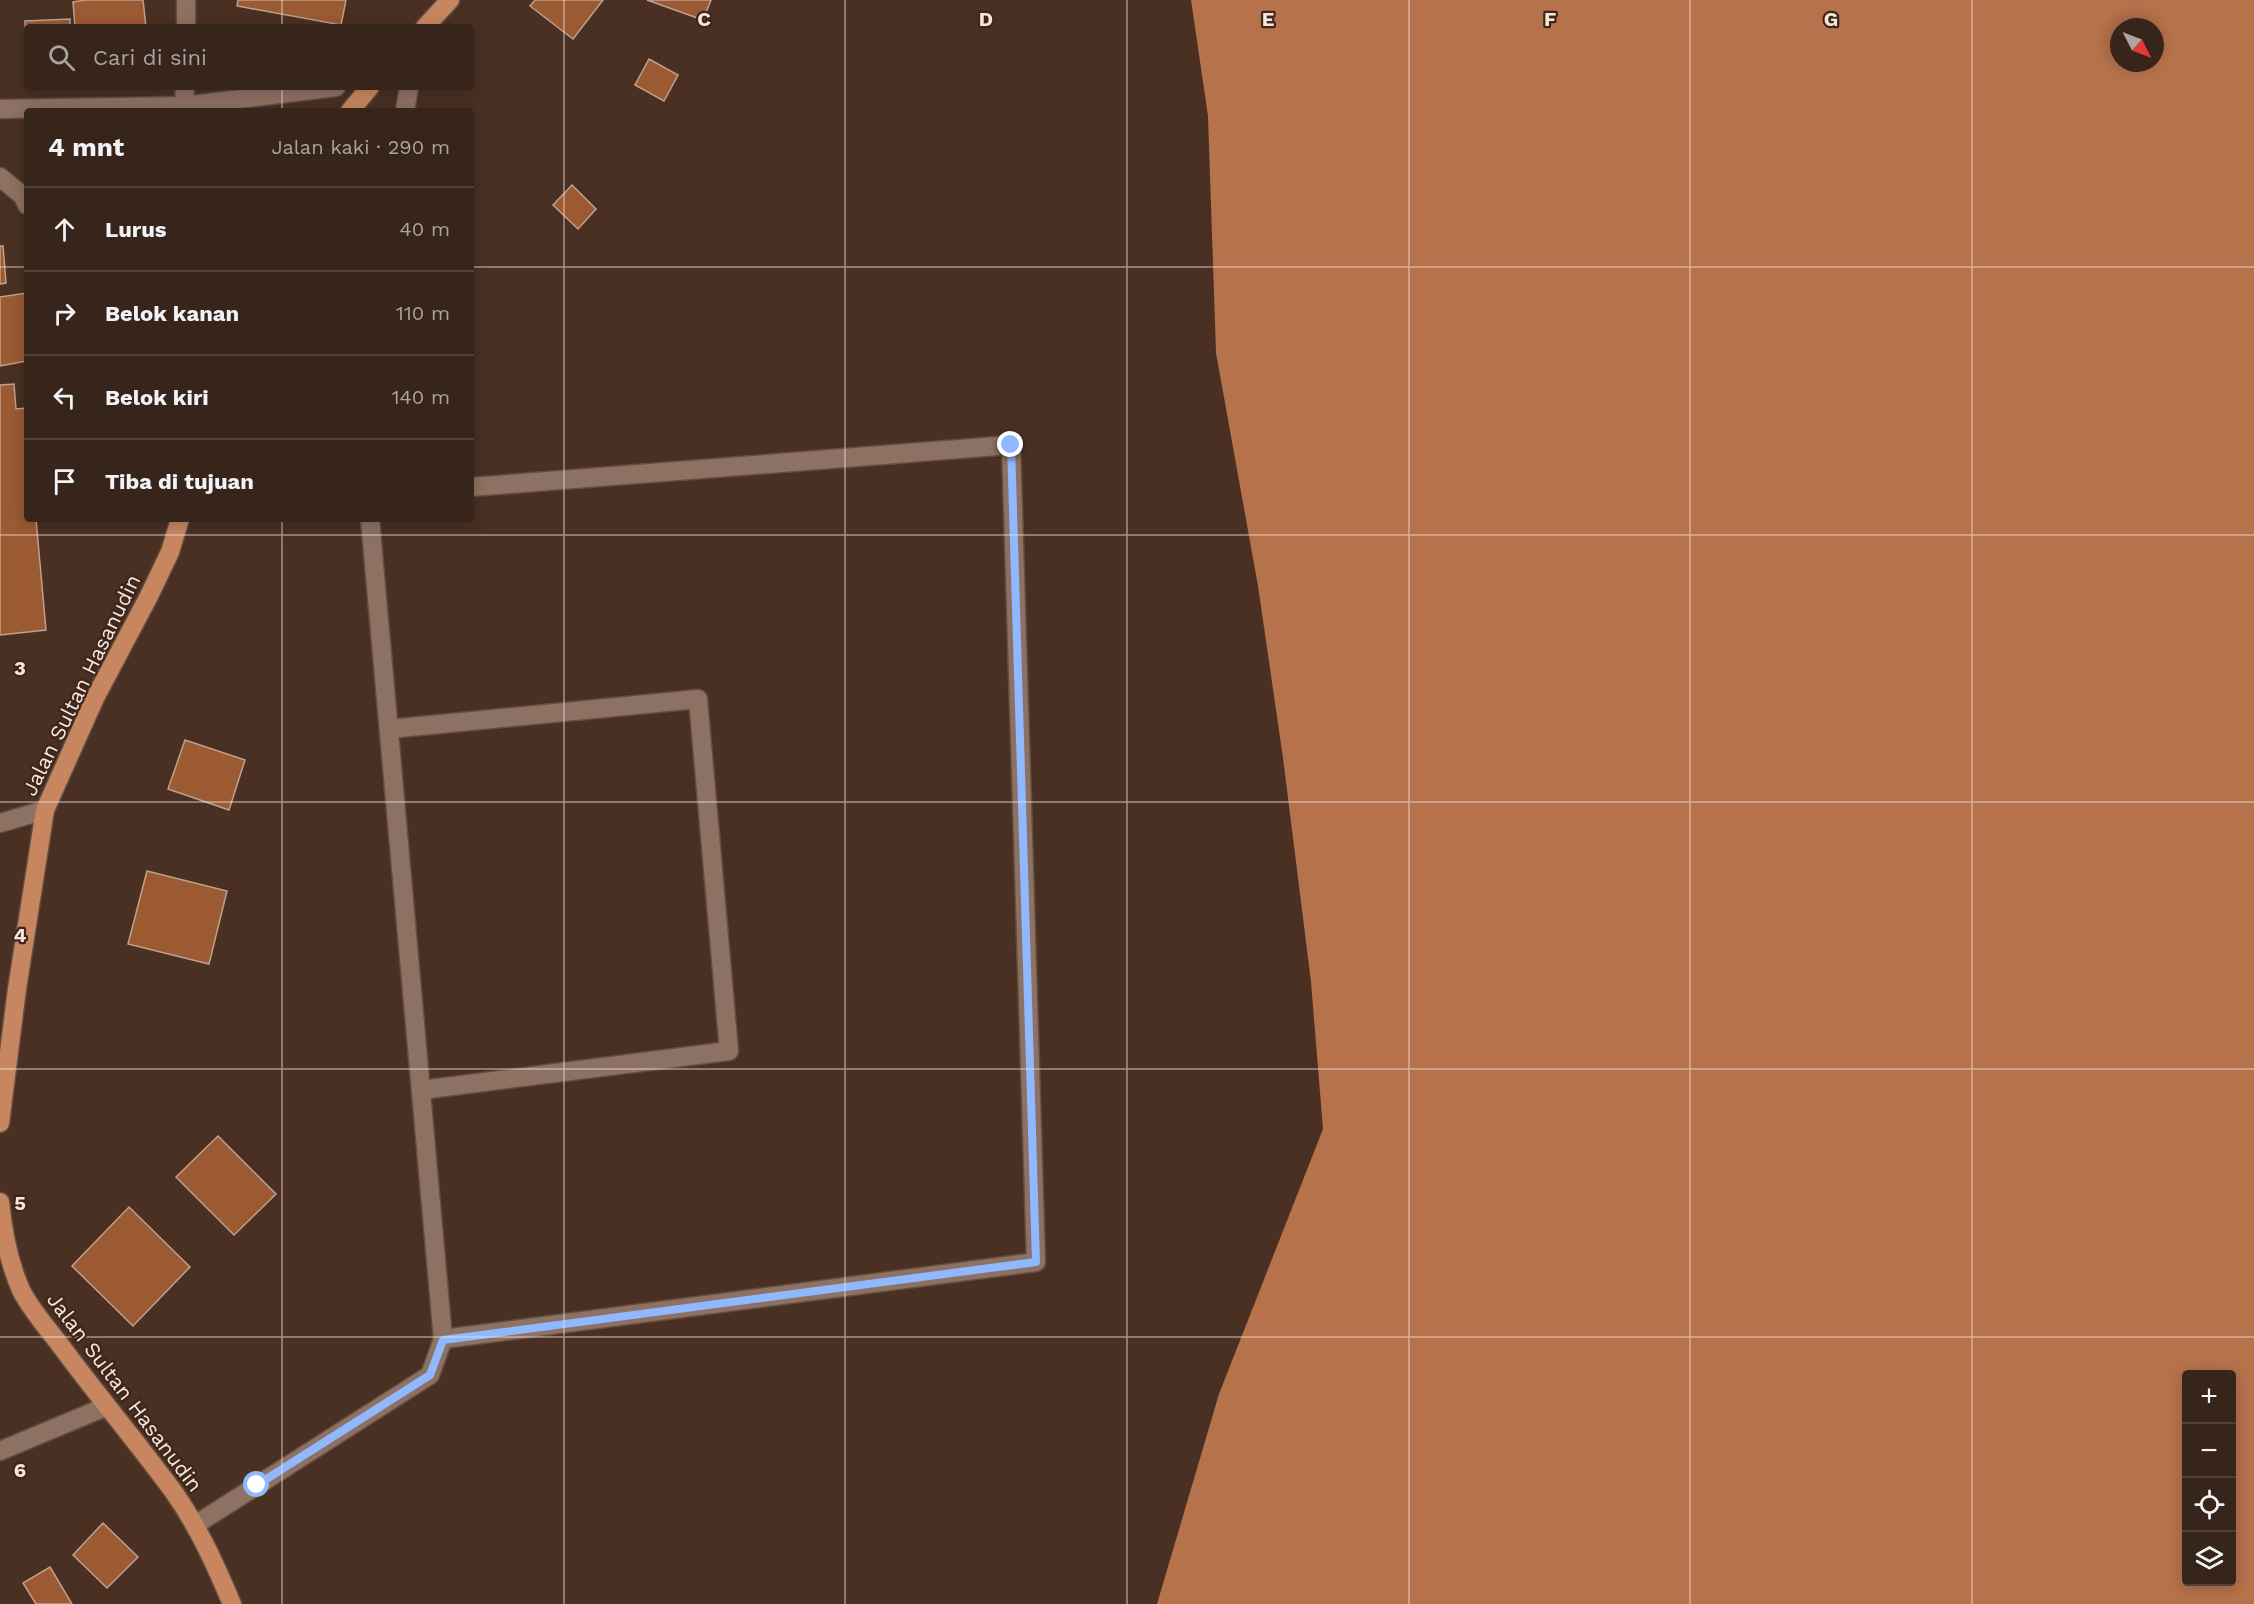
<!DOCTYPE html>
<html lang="id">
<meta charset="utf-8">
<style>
body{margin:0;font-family:"Work Sans",sans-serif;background:#3e2c23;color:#f1f3f6}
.controls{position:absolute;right:18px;bottom:18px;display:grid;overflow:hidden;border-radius:6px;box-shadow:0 3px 15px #0003}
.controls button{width:54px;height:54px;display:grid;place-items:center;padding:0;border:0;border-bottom:2px solid #514139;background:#37241a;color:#f1f3f6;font:30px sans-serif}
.compass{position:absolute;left:2110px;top:18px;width:54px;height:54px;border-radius:50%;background:#37241a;box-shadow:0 3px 15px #0003;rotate:132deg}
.stop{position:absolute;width:18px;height:18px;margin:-14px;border:4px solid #8fb8fd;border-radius:50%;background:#fff}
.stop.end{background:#8fb8fd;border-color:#fff;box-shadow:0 2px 6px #0008}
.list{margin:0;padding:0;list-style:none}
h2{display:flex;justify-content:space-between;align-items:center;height:78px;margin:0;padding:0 24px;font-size:26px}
h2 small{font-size:20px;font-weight:400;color:#aaa4a2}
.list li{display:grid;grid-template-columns:39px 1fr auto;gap:18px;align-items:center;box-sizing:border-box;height:84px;padding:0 24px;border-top:2px solid #514139}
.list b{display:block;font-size:22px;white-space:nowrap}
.list em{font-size:20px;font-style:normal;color:#aaa4a2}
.icon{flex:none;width:33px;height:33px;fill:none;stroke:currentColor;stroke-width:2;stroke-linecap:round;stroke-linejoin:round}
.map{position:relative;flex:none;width:2254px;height:1604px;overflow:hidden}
.search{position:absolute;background:#37241a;box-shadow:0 3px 15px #0003;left:24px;top:24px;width:450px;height:66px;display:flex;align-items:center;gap:15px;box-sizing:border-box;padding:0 21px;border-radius:6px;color:#aaa4a2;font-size:22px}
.panel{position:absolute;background:#37241a;box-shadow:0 3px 15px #0003;left:24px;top:108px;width:450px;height:414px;border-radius:6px}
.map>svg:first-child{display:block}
.water{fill:#b6724b;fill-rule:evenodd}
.building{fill:#9b5a32;stroke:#bea090;stroke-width:1.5}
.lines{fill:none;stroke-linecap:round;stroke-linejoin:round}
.minor-casing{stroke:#624e41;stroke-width:21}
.highway-casing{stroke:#624e41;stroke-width:21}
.minor{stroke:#8d7162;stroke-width:18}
.highway{stroke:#c88660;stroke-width:18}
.route{stroke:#8fb8fd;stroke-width:8}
.grid{fill:none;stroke:#f6e6dd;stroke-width:1.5;stroke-opacity:0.55}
.labels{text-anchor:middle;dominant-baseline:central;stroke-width:4.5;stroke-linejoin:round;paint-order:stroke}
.street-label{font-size:21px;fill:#f6e6dd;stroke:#3e2619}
.grid-label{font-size:20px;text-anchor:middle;font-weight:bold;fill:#f6e6dd;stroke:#3e2619;stroke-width:4.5;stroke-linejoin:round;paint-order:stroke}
</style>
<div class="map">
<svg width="2254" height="1604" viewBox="0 0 2254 1604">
<rect width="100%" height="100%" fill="#493022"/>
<!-- water -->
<path class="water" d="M1191,0H2254V1604H1157L1219,1394L1323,1129L1311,982L1283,758L1258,586L1216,353L1208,116ZM2119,27H2155V63H2119ZM2186,1374H2232V1582H2186Z"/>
<!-- building -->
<g class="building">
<polygon points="85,0 143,0 146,27 75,27 73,2"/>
<polygon points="238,0 346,0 341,25 237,6"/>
<polygon points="535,0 603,0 573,39 530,6"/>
<polygon points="647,0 711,0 703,20"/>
<polygon points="70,19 70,27 27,27 27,64 25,21"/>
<polygon points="649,59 678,75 664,101 635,85"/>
<polygon points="572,185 596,209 578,229 553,205"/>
<polygon points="0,246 3,246 6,283 0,284"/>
<polygon points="26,293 27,361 0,366 0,297"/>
<polygon points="14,384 16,409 27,408 27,519 36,519 46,630 0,635 0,385"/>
<polygon points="185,740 245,760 229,810 168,789"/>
<polygon points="147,871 227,891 209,964 128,944"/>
<polygon points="218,1136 276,1194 234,1235 176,1177"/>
<polygon points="129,1207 190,1267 133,1326 72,1266"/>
<polygon points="103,1523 138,1557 107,1588 73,1555"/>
<polygon points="50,1567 72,1604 36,1604 23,1583"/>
</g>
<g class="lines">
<!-- minor casing -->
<g class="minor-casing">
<g id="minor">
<polyline points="186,27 186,0"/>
<polyline points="184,106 185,87"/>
<polyline points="0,109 184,106 336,87"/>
<polyline points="405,111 409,87"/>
<polyline points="0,177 23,196 27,205"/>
<polyline points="389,729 698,699 729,1051 421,1090"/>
<polyline points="0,823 45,810"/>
<polyline points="443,1339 1036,1262 1011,445 471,487"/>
<polyline points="0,1451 105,1407"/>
<polyline points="195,1525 430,1375 443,1339 370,519"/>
</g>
</g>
<!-- highway casing -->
<g class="highway-casing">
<g id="highway">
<polyline points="425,27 450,0"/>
<polyline points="350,111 370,87"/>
<polyline points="0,1123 17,989 45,810 95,698 149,596 170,552 180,519"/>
<path d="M0,1202C3,1232 9,1263 21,1290C31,1310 48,1329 61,1346C97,1395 137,1442 173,1491C198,1526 215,1564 232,1604"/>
</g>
</g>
<!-- minor -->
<use href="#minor" class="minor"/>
<!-- highway -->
<use href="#highway" class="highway"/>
</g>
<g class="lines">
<!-- route -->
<polyline class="route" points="257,1485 430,1375 443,1340 1036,1262 1011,445"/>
</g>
<!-- grid -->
<path class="grid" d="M282,0V27M564,0V1604M845,0V1604M1127,0V1604M1409,0V1604M1690,0V1604M1972,0V1604M282,87V111M0,267H27M471,267H2254M282,519V1604M0,535H2254M0,802H2254M0,1069H2254M0,1337H2254"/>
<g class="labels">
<!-- street labels -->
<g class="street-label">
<text transform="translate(81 685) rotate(-64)">Jalan Sultan Hasanudin</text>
<text transform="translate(125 1392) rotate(53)">Jalan Sultan Hasanudin</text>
</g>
</g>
<g class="grid-label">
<text x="704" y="26">C</text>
<text x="986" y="26">D</text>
<text x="1268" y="26">E</text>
<text x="1550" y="26">F</text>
<text x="1831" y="26">G</text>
<text x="20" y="675">3</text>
<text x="20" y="942">4</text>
<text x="20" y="1210">5</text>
<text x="20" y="1477">6</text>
</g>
</svg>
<div class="controls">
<button>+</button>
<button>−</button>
<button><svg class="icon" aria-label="locate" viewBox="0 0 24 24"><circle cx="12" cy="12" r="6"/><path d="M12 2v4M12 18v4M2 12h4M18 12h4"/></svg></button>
<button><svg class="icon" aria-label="layers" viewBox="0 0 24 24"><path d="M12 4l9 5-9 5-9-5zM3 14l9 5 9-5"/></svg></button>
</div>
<svg class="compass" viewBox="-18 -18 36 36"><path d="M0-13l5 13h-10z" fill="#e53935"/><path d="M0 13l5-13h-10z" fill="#aaa4a2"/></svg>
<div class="stop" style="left:257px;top:1485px"></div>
<div class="stop end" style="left:1011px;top:445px"></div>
<div class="search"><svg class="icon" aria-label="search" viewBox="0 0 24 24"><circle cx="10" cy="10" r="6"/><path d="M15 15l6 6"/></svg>Cari di sini</div>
<section class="panel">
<h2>4 mnt<small>Jalan kaki · 290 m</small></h2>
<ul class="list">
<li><svg class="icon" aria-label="ahead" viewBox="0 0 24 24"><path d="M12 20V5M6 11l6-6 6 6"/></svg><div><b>Lurus</b></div><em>40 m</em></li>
<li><svg class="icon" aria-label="right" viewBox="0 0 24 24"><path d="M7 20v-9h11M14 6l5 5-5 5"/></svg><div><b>Belok kanan</b></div><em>110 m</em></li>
<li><svg class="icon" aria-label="left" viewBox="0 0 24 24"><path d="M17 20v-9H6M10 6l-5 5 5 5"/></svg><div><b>Belok kiri</b></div><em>140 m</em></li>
<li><svg class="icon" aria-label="arrive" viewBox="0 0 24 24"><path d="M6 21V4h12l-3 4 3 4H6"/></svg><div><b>Tiba di tujuan</b></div></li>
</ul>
</section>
</div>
